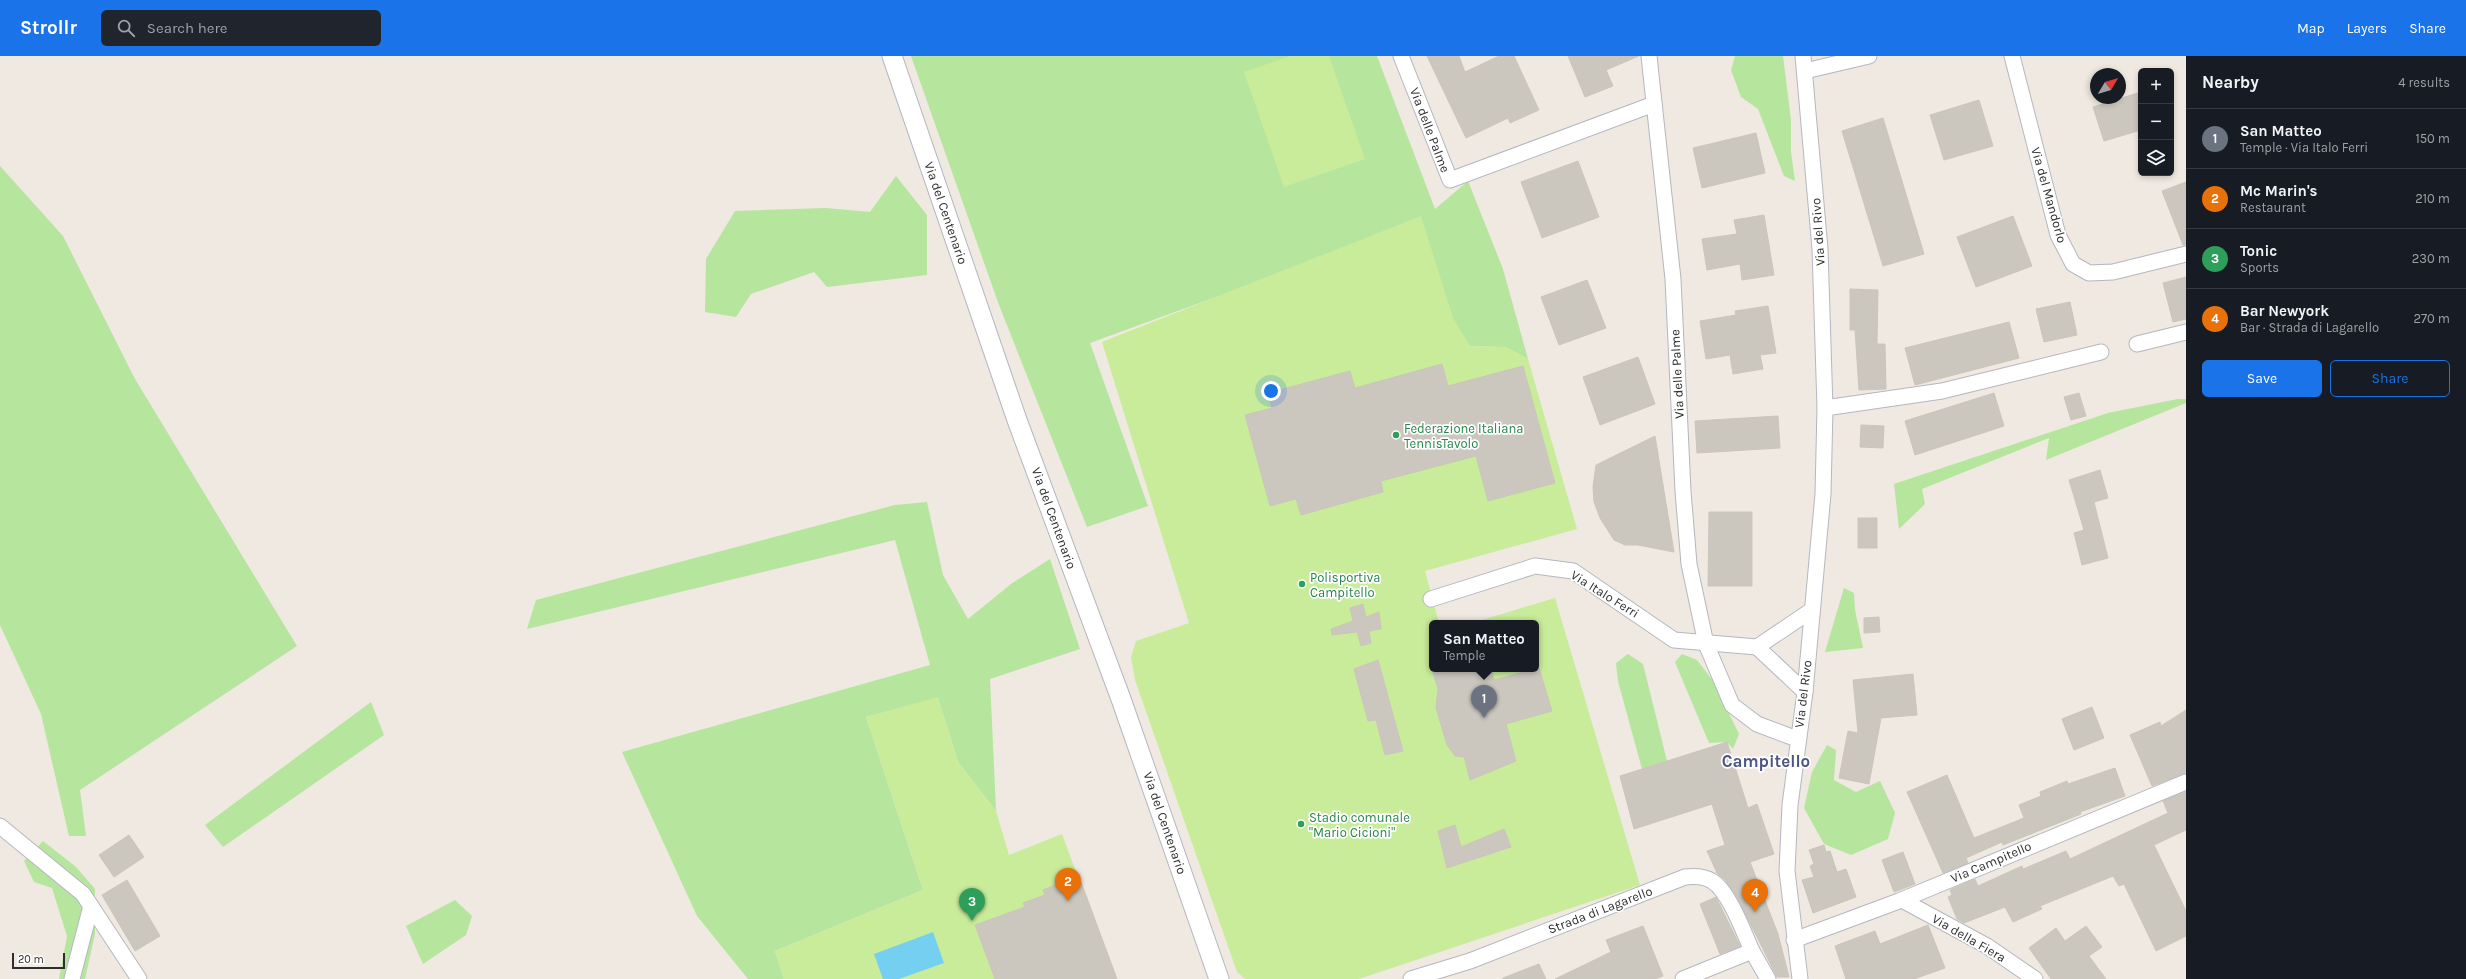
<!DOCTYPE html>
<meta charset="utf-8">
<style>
body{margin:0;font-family:Karla,sans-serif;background:#20242c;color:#f1f3f6}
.controls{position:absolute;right:12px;top:12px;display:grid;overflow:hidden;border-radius:6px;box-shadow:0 2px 6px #0003}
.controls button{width:36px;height:36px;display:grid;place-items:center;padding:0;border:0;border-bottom:1px solid #363941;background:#171b24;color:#f1f3f6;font:20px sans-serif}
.compass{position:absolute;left:2090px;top:12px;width:36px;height:36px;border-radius:50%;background:#171b24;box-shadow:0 2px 6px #0003;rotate:52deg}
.scale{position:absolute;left:12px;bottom:10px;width:53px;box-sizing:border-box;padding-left:4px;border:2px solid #2e2e2e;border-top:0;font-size:11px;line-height:14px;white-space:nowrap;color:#2e2e2e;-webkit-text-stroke:3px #fff;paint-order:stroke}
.you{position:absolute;left:1271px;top:335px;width:14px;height:14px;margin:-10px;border:3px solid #fff;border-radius:50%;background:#1a73e8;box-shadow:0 0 0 6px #1a73e833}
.badge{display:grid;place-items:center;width:26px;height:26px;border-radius:50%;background:#1a73e8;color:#fff;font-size:13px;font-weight:700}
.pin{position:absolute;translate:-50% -33px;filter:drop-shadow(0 1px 2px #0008)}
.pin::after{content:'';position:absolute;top:21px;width:14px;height:12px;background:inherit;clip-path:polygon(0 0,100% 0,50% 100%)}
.popup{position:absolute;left:1429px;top:564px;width:110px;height:52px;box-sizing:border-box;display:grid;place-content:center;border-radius:6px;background:#171b24;filter:drop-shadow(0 1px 3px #0005);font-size:13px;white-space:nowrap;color:#9ea1a6}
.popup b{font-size:15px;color:#f1f3f6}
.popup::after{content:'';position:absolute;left:50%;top:100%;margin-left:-8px;border:8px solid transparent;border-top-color:#171b24}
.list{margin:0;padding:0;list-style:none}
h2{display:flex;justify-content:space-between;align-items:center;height:52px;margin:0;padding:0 16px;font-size:17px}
h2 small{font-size:13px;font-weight:400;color:#9ea1a6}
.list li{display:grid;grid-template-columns:26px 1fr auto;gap:12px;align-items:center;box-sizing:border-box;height:60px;padding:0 16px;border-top:1px solid #363941}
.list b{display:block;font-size:15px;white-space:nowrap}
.list p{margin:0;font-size:13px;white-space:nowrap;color:#9ea1a6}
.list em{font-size:13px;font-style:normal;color:#9ea1a6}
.actions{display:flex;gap:8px;padding:12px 16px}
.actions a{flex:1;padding:9px 0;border:1px solid #1a73e8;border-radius:6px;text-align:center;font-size:14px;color:#1a73e8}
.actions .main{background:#1a73e8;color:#fff}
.icon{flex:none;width:22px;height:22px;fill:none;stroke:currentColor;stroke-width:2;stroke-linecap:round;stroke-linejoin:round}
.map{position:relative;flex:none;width:2186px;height:923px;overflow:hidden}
header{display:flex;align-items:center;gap:24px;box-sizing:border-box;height:56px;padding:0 20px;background:#1a73e8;color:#fff}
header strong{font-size:19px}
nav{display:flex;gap:22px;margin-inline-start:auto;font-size:14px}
.search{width:280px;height:36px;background:#20242c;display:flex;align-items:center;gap:10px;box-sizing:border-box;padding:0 14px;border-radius:6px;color:#9ea1a6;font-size:15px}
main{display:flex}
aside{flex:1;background:#171b24}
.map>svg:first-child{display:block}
.green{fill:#b6e59e}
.pitch{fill:#c9ec9a}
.water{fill:#75cff0}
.building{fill:#cbc7bf;stroke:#cbc5ba}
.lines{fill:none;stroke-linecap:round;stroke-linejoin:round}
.minor-casing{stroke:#b4b7c1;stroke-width:17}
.tertiary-casing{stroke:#b4b7c1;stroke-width:21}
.minor{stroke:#fff;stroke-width:15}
.tertiary{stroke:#fff;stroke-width:19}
.leisure-dot{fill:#2e9e5b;stroke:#fff;stroke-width:1.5}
.labels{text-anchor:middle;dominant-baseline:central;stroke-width:3.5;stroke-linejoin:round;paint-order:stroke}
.street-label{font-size:13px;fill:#2e2e2e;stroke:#fff}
.leisure-label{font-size:13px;fill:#27864d;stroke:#fff;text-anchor:start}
.district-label{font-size:17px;font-weight:bold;fill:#4d5680;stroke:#fff}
</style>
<header>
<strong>Strollr</strong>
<div class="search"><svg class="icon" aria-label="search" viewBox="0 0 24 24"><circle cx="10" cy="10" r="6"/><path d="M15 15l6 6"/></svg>Search here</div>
<nav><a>Map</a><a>Layers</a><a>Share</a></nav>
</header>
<main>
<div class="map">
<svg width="2186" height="923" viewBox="0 0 2186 923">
<rect width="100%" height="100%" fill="#efe9e1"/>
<!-- green -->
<g class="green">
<polygon points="911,0 1377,0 1435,153 1468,125 1503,213 1528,303 1505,291 1470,290 1260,225 1090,287 1148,450 1087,471 999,249"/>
<polygon points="1735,0 1783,0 1791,64 1791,96 1795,125 1784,120 1758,53 1741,41 1731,14"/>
<polygon points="0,110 63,180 135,323 297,590 80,734 86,780 69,780 41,658 0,569"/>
<polygon points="896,120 927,159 927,219 827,231 814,216 751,238 736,261 705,256 706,203 735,155 826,152 870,156"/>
<polygon points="2178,343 2186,343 2186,347 2046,404 2049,382 1922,433 1925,448 1899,473 1894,428 2108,357"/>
<polygon points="927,446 943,519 968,563 1011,528 1050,503 1080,593 990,623 996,755 958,706 938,642 866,661 923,834 775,895 784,923 748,923 697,860 622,696 930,609 895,484 527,573 536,544 895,449"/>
<polygon points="1844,532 1854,537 1855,554 1863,592 1825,596"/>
<polygon points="1628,598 1643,608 1667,705 1642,713 1618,625 1616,607"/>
<polygon points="1682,598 1697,604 1713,625 1739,678 1733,693 1727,686 1709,687 1677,611 1675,606"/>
<polygon points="371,646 384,679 223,791 205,769"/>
<polygon points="1827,689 1836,694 1834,724 1856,736 1880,725 1895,757 1888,783 1851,799 1824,788 1804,752 1812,716"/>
<polygon points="43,785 76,811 95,833 95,878 85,923 59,923 67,880 52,832 34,826 24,805"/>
<polygon points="455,844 472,860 466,879 423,908 406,870"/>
</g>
<!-- pitch -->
<g class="pitch">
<polygon points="1290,0 1329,0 1365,103 1284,131 1244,16"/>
<polygon points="1421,160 1453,262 1470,290 1505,291 1528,303 1577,473 1425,515 1439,567 1432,567 1432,613 1536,613 1536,567 1472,567 1555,542 1640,829 1359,923 1245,923 1237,916 1135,624 1131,601 1136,585 1189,567 1102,286"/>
<polygon points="938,641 958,706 996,755 1009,799 1062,778 1116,923 784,923 775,895 923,834 866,661"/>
</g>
<!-- water -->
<polygon class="water" points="933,876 944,907 899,923 883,923 874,898"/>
<!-- building -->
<g class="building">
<polygon points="1427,0 1459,0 1465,16 1499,0 1514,0 1539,54 1510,67 1508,62 1466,82"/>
<polygon points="1568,0 1639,0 1606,14 1613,30 1585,41"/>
<polygon points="2141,36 2141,74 2104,85 2093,51"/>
<polygon points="1979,44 1993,90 1944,104 1930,59"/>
<polygon points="1883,62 1924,198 1883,210 1842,75"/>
<polygon points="1756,77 1765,117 1702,132 1693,92"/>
<polygon points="1578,105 1599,161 1542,182 1521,126"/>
<polygon points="2186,126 2186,189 2183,189 2162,135"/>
<polygon points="1764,159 1774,219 1742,224 1740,208 1707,214 1702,183 1737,178 1734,164"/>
<polygon points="2013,160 2032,210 1976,231 1957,181"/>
<polygon points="2186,221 2186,263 2173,266 2163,227"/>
<polygon points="1587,224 1606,272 1559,289 1541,241"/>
<polygon points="1850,233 1878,234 1877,288 1885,288 1886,333 1859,334 1855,274 1850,274"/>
<polygon points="2070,246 2077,279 2044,286 2036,253"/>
<polygon points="1768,250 1776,297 1760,299 1763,313 1733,318 1730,299 1706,303 1700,265 1736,259 1735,255"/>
<polygon points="2009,266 2019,302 1915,329 1905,292"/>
<polygon points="1638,301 1655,348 1600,369 1583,321"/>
<polygon points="1442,308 1448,330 1523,310 1555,427 1488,445 1476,400 1381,425 1383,436 1301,459 1296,443 1270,450 1245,359 1272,352 1268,337 1350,315 1355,332"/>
<polygon points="1994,337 2004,370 1915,399 1905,365"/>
<polygon points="2079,337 2086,360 2071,364 2064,341"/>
<polygon points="1778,360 1780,392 1697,397 1695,365"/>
<polygon points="1861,369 1884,370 1883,392 1860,391"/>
<polygon points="1655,380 1674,496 1638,489 1625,489 1614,484 1600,462 1594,446 1593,431 1596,409"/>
<polygon points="2100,414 2108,442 2094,446 2108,502 2082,509 2074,477 2084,474 2069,424"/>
<polygon points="1709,456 1752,456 1752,530 1708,530"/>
<rect x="1858" y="462" width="19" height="30"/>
<polygon points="1363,548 1366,561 1379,556 1381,573 1369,575 1371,587 1361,590 1357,576 1332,579 1331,573 1353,565 1350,552"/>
<polygon points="1879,561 1880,576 1864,577 1864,562"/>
<polygon points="1378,604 1403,695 1385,699 1376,664 1368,665 1354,613"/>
<polygon points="1539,612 1552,655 1506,668 1516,705 1470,724 1464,701 1455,700 1447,689 1436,652 1438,633 1432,613 1491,613 1494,624"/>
<polygon points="1913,618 1917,659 1881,662 1869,728 1839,722 1848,675 1858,677 1853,624"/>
<polygon points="2092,651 2104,682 2074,694 2062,663"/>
<polygon points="2186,654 2186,717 2152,730 2130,679 2160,666 2161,670"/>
<polygon points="1727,686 1748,752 1757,748 1774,798 1750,806 1778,878 1789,921 1777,921 1738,843 1725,824 1717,817 1707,795 1725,789 1712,748 1634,773 1620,720"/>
<polygon points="2115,712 2125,740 2080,756 2081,758 2003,789 2002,786 1966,802 1968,807 1943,817 1907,736 1947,719 1974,782 2024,762 2019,749 2041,740 2040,736 2067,725 2068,728"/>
<polygon points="2186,736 2186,774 2154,789 2186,855 2186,880 2156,895 2124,828 2119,830 2113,820 2040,850 2042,853 2013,866 2005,851 1964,867 1957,863 1948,841 1952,839 1950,834 1975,823 1978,830 2022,810 2023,813 2066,795 2070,803 2168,757 2163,745"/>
<polygon points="1455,769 1461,791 1504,773 1511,791 1447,812 1438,775"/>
<polygon points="129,779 144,801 114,821 99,799"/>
<polygon points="1824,789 1826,796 1830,795 1837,816 1846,813 1856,841 1813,857 1802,824 1814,821 1810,810 1814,808 1809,794"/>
<polygon points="1903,796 1915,828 1894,836 1882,804"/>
<polygon points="127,824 160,880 135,895 102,839"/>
<polygon points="1081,826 1117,923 995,923 975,869 1025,851 1023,847 1045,839 1043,834 1058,828 1060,834"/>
<polygon points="1716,841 1740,890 1720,898 1700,848"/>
<polygon points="1928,869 1945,912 1914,923 1846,923 1835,890 1875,875 1880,888"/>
<polygon points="1643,870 1663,920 1655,923 1555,923 1611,896 1606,884"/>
<polygon points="2086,870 2102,891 2089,900 2106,923 2051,923 2029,892 2056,872 2065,885"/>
<polygon points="1539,908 1546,923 1503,923 1503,922"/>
</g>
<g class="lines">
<!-- minor casing -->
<g class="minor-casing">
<g id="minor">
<polyline points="1401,0 1450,124 1654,48"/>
<polyline points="1649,0 1673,223 1683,435 1689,508 1706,588 1732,649 1757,668 1797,683"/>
<polyline points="2012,0 2058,179 2073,208 2089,217 2113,216 2186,198"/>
<polyline points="1805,15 1869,0"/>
<polyline points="2137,288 2186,276"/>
<polyline points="1825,352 1942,335 2101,296"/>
<polyline points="1431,543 1535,510 1573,515 1674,584 1757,591 1812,554"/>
<polyline points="1757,591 1805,636"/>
<polyline points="0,770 83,838 139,923"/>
<polyline points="1902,844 1987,890 2035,923"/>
<polyline points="1794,884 1899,845 2186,726"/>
<polyline points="72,923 91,850"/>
<path d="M1411,923L1470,905L1685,821C1694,820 1704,820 1712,825C1729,835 1744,877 1752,895"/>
<polyline points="1683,923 1752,895 1768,923"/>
<polyline points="1800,923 1787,815 1790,749 1805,636 1823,438 1825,352 1820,193 1803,0"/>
</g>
</g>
<!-- tertiary casing -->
<g class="tertiary-casing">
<polyline id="tertiary" points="892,0 1017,364 1121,643 1219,923"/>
</g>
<!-- minor -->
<use href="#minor" class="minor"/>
<!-- tertiary -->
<use href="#tertiary" class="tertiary"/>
</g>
<!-- markers -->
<g class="leisure-dot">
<circle cx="1396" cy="379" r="4"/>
<circle cx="1302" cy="528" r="4"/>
<circle cx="1301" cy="768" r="4"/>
</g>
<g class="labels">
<!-- street labels -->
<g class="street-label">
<text transform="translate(1430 74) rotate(69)">Via delle Palme</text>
<text transform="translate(2049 139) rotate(74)">Via del Mandorlo</text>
<text transform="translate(946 157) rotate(71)">Via del Centenario</text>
<text transform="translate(1818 176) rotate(-94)">Via del Rivo</text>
<text transform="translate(1677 318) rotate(-93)">Via delle Palme</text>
<text transform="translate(1054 462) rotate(70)">Via del Centenario</text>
<text transform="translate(1605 538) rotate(32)">Via Italo Ferri</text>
<text transform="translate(1803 638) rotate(-83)">Via del Rivo</text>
<text transform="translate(1165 767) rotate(71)">Via del Centenario</text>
<text transform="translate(1991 806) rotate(-23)">Via Campitello</text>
<text transform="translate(1600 854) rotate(-21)">Strada di Lagarello</text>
<text transform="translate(1969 882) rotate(30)">Via della Fiera</text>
</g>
<!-- leisure labels -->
<g class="leisure-label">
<text x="1404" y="372">Federazione Italiana<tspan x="1404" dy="15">TennisTavolo</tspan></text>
<text x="1310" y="521">Polisportiva<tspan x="1310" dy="15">Campitello</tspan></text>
<text x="1309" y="761">Stadio comunale<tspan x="1309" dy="15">"Mario Cicioni"</tspan></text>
</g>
<!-- district labels -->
<g class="district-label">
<text x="1766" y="705">Campitello</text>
</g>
</g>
</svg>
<div class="controls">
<button>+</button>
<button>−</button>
<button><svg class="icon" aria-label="layers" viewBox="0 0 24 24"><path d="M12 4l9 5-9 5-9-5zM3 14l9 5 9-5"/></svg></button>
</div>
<svg class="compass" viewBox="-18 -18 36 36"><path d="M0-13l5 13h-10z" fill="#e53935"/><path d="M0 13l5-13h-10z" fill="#9ea1a6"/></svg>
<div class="scale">20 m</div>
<div class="you"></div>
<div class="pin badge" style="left:1484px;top:662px;background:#6b7280">1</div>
<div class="popup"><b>San Matteo</b>Temple</div>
<div class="pin badge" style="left:1068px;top:845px;background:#e8710a">2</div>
<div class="pin badge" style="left:972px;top:865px;background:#2e9e5b">3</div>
<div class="pin badge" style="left:1755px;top:856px;background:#e8710a">4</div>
</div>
<aside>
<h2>Nearby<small>4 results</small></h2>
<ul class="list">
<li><span class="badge" style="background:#6b7280">1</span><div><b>San Matteo</b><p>Temple · Via Italo Ferri</p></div><em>150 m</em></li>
<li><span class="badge" style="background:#e8710a">2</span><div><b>Mc Marin's</b><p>Restaurant</p></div><em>210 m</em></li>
<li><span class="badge" style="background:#2e9e5b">3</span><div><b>Tonic</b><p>Sports</p></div><em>230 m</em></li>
<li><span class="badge" style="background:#e8710a">4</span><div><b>Bar Newyork</b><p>Bar · Strada di Lagarello</p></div><em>270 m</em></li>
</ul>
<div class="actions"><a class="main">Save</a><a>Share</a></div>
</aside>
</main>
